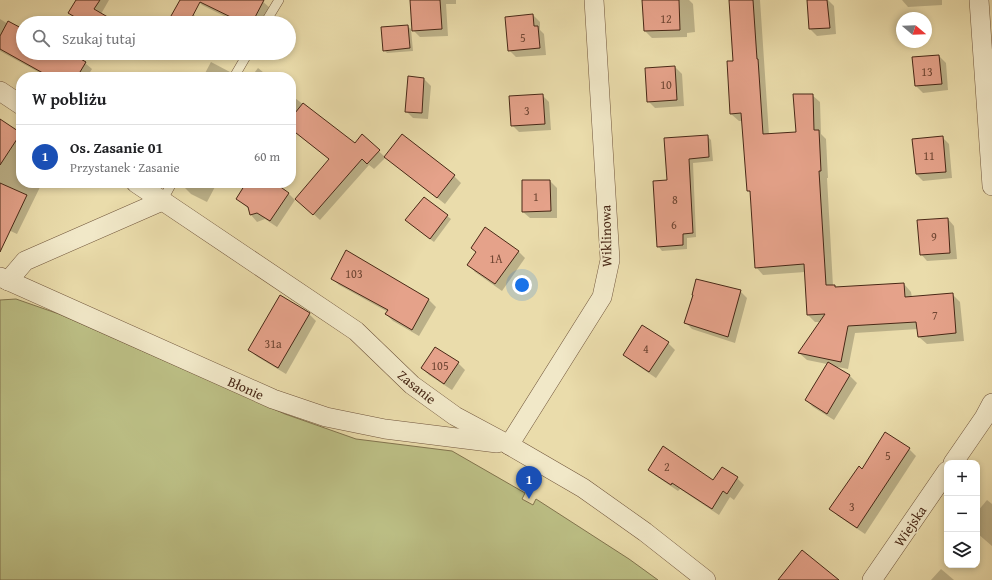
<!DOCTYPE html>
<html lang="pl">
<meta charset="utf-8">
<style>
body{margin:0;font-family:"Gentium Book Plus",serif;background:#f2f2f2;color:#202124}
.controls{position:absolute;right:12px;bottom:12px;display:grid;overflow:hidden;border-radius:8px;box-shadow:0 2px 6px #0003}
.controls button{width:36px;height:36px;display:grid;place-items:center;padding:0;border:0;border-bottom:1px solid #e0e0e0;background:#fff;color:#202124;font:20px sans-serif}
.compass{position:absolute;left:896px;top:12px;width:36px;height:36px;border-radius:50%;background:#fff;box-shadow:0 2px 6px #0003;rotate:109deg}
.you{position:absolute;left:522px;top:285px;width:14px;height:14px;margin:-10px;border:3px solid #fff;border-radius:50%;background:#1a73e8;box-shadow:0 0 0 6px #1a73e833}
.badge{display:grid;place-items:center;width:26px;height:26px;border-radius:50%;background:#b45309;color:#fff;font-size:13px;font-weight:700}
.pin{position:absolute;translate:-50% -33px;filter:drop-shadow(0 1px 2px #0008)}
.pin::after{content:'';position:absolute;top:21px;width:14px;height:12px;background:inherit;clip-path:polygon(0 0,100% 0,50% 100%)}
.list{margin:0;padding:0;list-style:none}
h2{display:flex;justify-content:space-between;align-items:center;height:52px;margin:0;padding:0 16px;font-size:17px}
h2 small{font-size:13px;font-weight:400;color:#757577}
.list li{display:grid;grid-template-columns:26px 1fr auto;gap:12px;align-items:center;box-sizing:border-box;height:64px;padding:0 16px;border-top:1px solid #e0e0e0}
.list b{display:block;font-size:15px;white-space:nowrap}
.list p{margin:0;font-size:13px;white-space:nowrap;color:#757577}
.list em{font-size:13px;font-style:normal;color:#757577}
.icon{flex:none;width:22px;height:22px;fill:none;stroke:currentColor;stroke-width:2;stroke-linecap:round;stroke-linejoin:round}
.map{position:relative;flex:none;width:992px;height:580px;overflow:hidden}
.search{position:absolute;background:#fff;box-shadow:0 2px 6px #0003;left:16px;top:16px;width:280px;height:44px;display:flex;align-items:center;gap:10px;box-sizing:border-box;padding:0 14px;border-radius:22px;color:#757577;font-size:15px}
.panel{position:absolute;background:#fff;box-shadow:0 2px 6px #0003;left:16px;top:72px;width:280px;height:116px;border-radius:16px}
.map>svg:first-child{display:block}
.green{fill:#bcbf85;stroke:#82744e}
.shadow{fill:#0003}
.building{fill:#e5a28a;stroke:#482816}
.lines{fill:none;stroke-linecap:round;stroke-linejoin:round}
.service-casing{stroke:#70553b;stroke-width:10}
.minor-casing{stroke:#70553b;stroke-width:20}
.service{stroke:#f1e8c8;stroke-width:9}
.minor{stroke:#f1e8c8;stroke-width:19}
.labels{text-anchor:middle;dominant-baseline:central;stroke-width:3;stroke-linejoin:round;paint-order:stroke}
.number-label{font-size:12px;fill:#6f4633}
.street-label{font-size:14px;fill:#482816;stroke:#f1e8c8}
</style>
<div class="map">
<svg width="992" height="580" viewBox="0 0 992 580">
<rect width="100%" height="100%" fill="#eadcab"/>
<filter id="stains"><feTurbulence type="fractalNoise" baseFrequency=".005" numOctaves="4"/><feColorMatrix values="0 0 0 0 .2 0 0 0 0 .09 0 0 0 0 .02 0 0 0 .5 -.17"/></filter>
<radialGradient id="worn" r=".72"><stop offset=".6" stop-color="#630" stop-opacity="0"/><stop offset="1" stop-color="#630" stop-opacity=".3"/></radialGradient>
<!-- green -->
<polygon class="green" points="16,299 59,314 285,414 356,439 452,451 525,493 522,499 533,505 536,499 629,559 658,580 0,580 0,300"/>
<!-- shadow -->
<g class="shadow">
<polygon points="77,0 109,0 101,14 105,23 72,23 75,18 69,13"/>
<polygon points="197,0 261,0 270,8 262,23 238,23 202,5"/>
<polygon points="411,0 456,0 456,4 446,4 448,36 420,37 413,30"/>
<polygon points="643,0 689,0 693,4 695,32 687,33 687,37 652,38 645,31"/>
<polygon points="730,0 760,0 769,135 797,133 812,95 820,102 821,134 826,139 828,178 827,178 833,286 837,288 904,284 911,292 912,298 952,294 960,302 964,341 927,344 919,337 918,329 855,333 848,369 832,366 850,376 857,383 834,420 813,407 806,400 827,364 807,360 799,353 821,322 815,322 808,315 805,272 763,275 756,267 751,193 748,190 742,121 739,121 731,114 734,62"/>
<polygon points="828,0 834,6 836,34 817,36 810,29 808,1"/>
<polygon points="902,0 942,0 942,5 908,7"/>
<polygon points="193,14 200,21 199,23 169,23"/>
<polygon points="533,15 540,22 540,30 544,34 546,55 516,57 509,50"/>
<polygon points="0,19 8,24 23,30 23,53 84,53 80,60 85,63 92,69 87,77 40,77 42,74 0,51"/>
<polygon points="407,26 411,29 413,51 387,53 384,50"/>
<polygon points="939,56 946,63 948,90 923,93 916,86"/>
<polygon points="211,62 230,72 235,77 203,77"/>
<polygon points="675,67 682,74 684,106 655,108 648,101"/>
<polygon points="258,68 269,77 251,77"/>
<polygon points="424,79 431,86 428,119 413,118 406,111"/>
<polygon points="291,95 355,144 362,136 385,157 402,135 454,176 461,183 445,204 392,163 386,157 374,169 369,165 320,220 297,199 330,160 291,129"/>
<polygon points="542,95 549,102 551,130 519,132 512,125"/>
<polygon points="5,123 21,134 21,183 42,183 17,234 0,226 0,130"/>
<polygon points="707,136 711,140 713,161 693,163 696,237 687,238 687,249 662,251 658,246 668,181"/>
<polygon points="942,137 949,144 952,178 923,181 916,174 913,139"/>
<polygon points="550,181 557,188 557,218 530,218 523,212"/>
<polygon points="186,183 217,183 207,202 191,194 184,187"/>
<polygon points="248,183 273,183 288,193 295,200 277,227 265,219 257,222 251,215 249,209 237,199"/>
<polygon points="424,198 451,219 434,242 410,224"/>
<polygon points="948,219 954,226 957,259 927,261 921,254"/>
<polygon points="518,251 525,258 502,291 475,272 469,265 477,253"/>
<polygon points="381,273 429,300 436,307 419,336 393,321 386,314 388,312 339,285 332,279"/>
<polygon points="740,291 747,298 735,343 692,329 685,322 694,296"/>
<polygon points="309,314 316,321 286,374 256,356 249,349"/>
<polygon points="668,343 675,350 656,378 631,361 624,354"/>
<polygon points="435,348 458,363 465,370 452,390 429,375 422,368"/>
<polygon points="909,449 916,456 865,534 838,516 831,509 862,470"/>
<polygon points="722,468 737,478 744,485 734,500 730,497 719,515 680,489 678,491 656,476 649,470 713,481"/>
<polygon points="987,500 992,504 992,546 977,533 977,512"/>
<polygon points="941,569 954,580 931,580"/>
</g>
<!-- building -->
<g class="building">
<polygon points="76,0 100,0 94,9 118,23 85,23 68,13"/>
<polygon points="180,0 264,0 252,23 243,23 200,2 189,23 167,23"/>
<polygon points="410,0 440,0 442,29 412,31"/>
<polygon points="642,0 679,0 680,30 644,31"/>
<polygon points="729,0 753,0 757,59 758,59 763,134 796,132 793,94 813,94 814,130 819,130 821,171 819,171 826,285 835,285 835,287 904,283 905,297 953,293 956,333 918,337 916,322 848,326 841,362 798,353 825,314 807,315 804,264 755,268 750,191 747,191 741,113 730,114 727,61 733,61"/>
<polygon points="807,0 827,0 830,28 809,29"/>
<polygon points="533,14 534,26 538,26 540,48 508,51 505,17"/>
<polygon points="8,21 23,29 23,53 70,53 86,62 77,77 50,77 0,49 0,36"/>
<polygon points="408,25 410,48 383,51 381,27"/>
<polygon points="939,55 942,84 915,86 912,57"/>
<polygon points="675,66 677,100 647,102 645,68"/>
<polygon points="408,76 424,78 422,113 405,112"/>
<polygon points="543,94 545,124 511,126 509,96"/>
<polygon points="303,103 355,143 362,134 380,150 367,164 362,159 313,215 295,199 329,159 291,129 291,118"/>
<polygon points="0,119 21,133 0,165"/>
<polygon points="402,134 455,175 437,198 384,157"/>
<polygon points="708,135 709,157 689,159 693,233 683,234 683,245 657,247 653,181 667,180 664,138"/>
<polygon points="943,136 946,172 916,174 912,139"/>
<polygon points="522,180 550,180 551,211 522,212"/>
<polygon points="0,183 27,195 0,252"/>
<polygon points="246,183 275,183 289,193 270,221 257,213 250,215 248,207 236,199"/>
<polygon points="424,197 448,215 430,239 405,220"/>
<polygon points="948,218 950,253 920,255 917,220"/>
<polygon points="485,227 519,251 495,284 467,265 476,252 471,248"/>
<polygon points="346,250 429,299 412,330 385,314 388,310 331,279"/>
<polygon points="696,279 741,290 728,337 684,323 693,295 692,295"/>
<polygon points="280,295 310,313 278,368 248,350"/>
<polygon points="642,325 669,342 649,372 623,355"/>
<polygon points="435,347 459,362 444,384 421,368"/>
<polygon points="828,362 850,375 827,414 805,400"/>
<polygon points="885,432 910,448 857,528 829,509 859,466 862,469"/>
<polygon points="663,446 713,480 722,467 738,477 727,494 723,491 712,509 672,483 671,485 648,470"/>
<polygon points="802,550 839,580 778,580"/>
</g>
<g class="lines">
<!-- service casing -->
<g class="service-casing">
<g id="service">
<polyline points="265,23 279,0"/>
<polyline points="234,77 248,53"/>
<polyline points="162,201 172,183"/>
</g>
</g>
<!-- minor casing -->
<g class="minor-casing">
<g id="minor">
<polyline points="979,0 992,186"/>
<polyline points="0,91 21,105"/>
<polyline points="136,183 356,331 412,385 455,416 509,445 583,488 645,532 706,580"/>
<polyline points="0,277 273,399 326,417 385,429 497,443"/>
<polyline points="8,281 25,261 162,201"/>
<polyline points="509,445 602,297 610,260 594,0"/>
<polyline points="953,463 984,418 992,403"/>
<polyline points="872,580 947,471"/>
</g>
</g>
<!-- service -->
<use href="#service" class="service"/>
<!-- minor -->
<use href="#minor" class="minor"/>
</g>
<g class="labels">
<!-- number labels -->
<g class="number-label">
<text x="666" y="18">12</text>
<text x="523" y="37">5</text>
<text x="927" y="71">13</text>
<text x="666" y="84">10</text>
<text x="527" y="110">3</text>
<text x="929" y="155">11</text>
<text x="536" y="196">1</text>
<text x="675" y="199">8</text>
<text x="674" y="224">6</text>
<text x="934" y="236">9</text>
<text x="496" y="258">1A</text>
<text x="354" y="273">103</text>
<text x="935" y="315">7</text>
<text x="273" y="343">31a</text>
<text x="646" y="348">4</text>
<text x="440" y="365">105</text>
<text x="888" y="455">5</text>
<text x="667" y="466">2</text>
<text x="852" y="506">3</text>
</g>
<!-- street labels -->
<g class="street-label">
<text transform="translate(606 236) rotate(-91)">Wiklinowa</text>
<text transform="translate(417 387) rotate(39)">Zasanie</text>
<text transform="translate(246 388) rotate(24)">Błonie</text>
<text transform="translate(910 526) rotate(-56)">Wiejska</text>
</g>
</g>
<rect width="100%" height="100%" filter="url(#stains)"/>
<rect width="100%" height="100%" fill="url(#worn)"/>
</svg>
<div class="controls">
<button>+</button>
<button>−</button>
<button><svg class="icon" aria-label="layers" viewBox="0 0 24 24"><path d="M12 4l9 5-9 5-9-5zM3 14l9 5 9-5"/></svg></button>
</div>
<svg class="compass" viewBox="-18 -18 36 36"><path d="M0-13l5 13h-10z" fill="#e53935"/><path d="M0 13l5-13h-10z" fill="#757577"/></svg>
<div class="you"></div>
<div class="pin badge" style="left:529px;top:499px;background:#1a4fb4">1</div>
<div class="search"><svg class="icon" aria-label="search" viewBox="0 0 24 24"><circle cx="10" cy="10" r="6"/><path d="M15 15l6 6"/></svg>Szukaj tutaj</div>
<section class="panel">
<h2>W pobliżu<small></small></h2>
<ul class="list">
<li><span class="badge" style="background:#1a4fb4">1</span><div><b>Os. Zasanie 01</b><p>Przystanek · Zasanie</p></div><em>60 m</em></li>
</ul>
</section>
</div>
